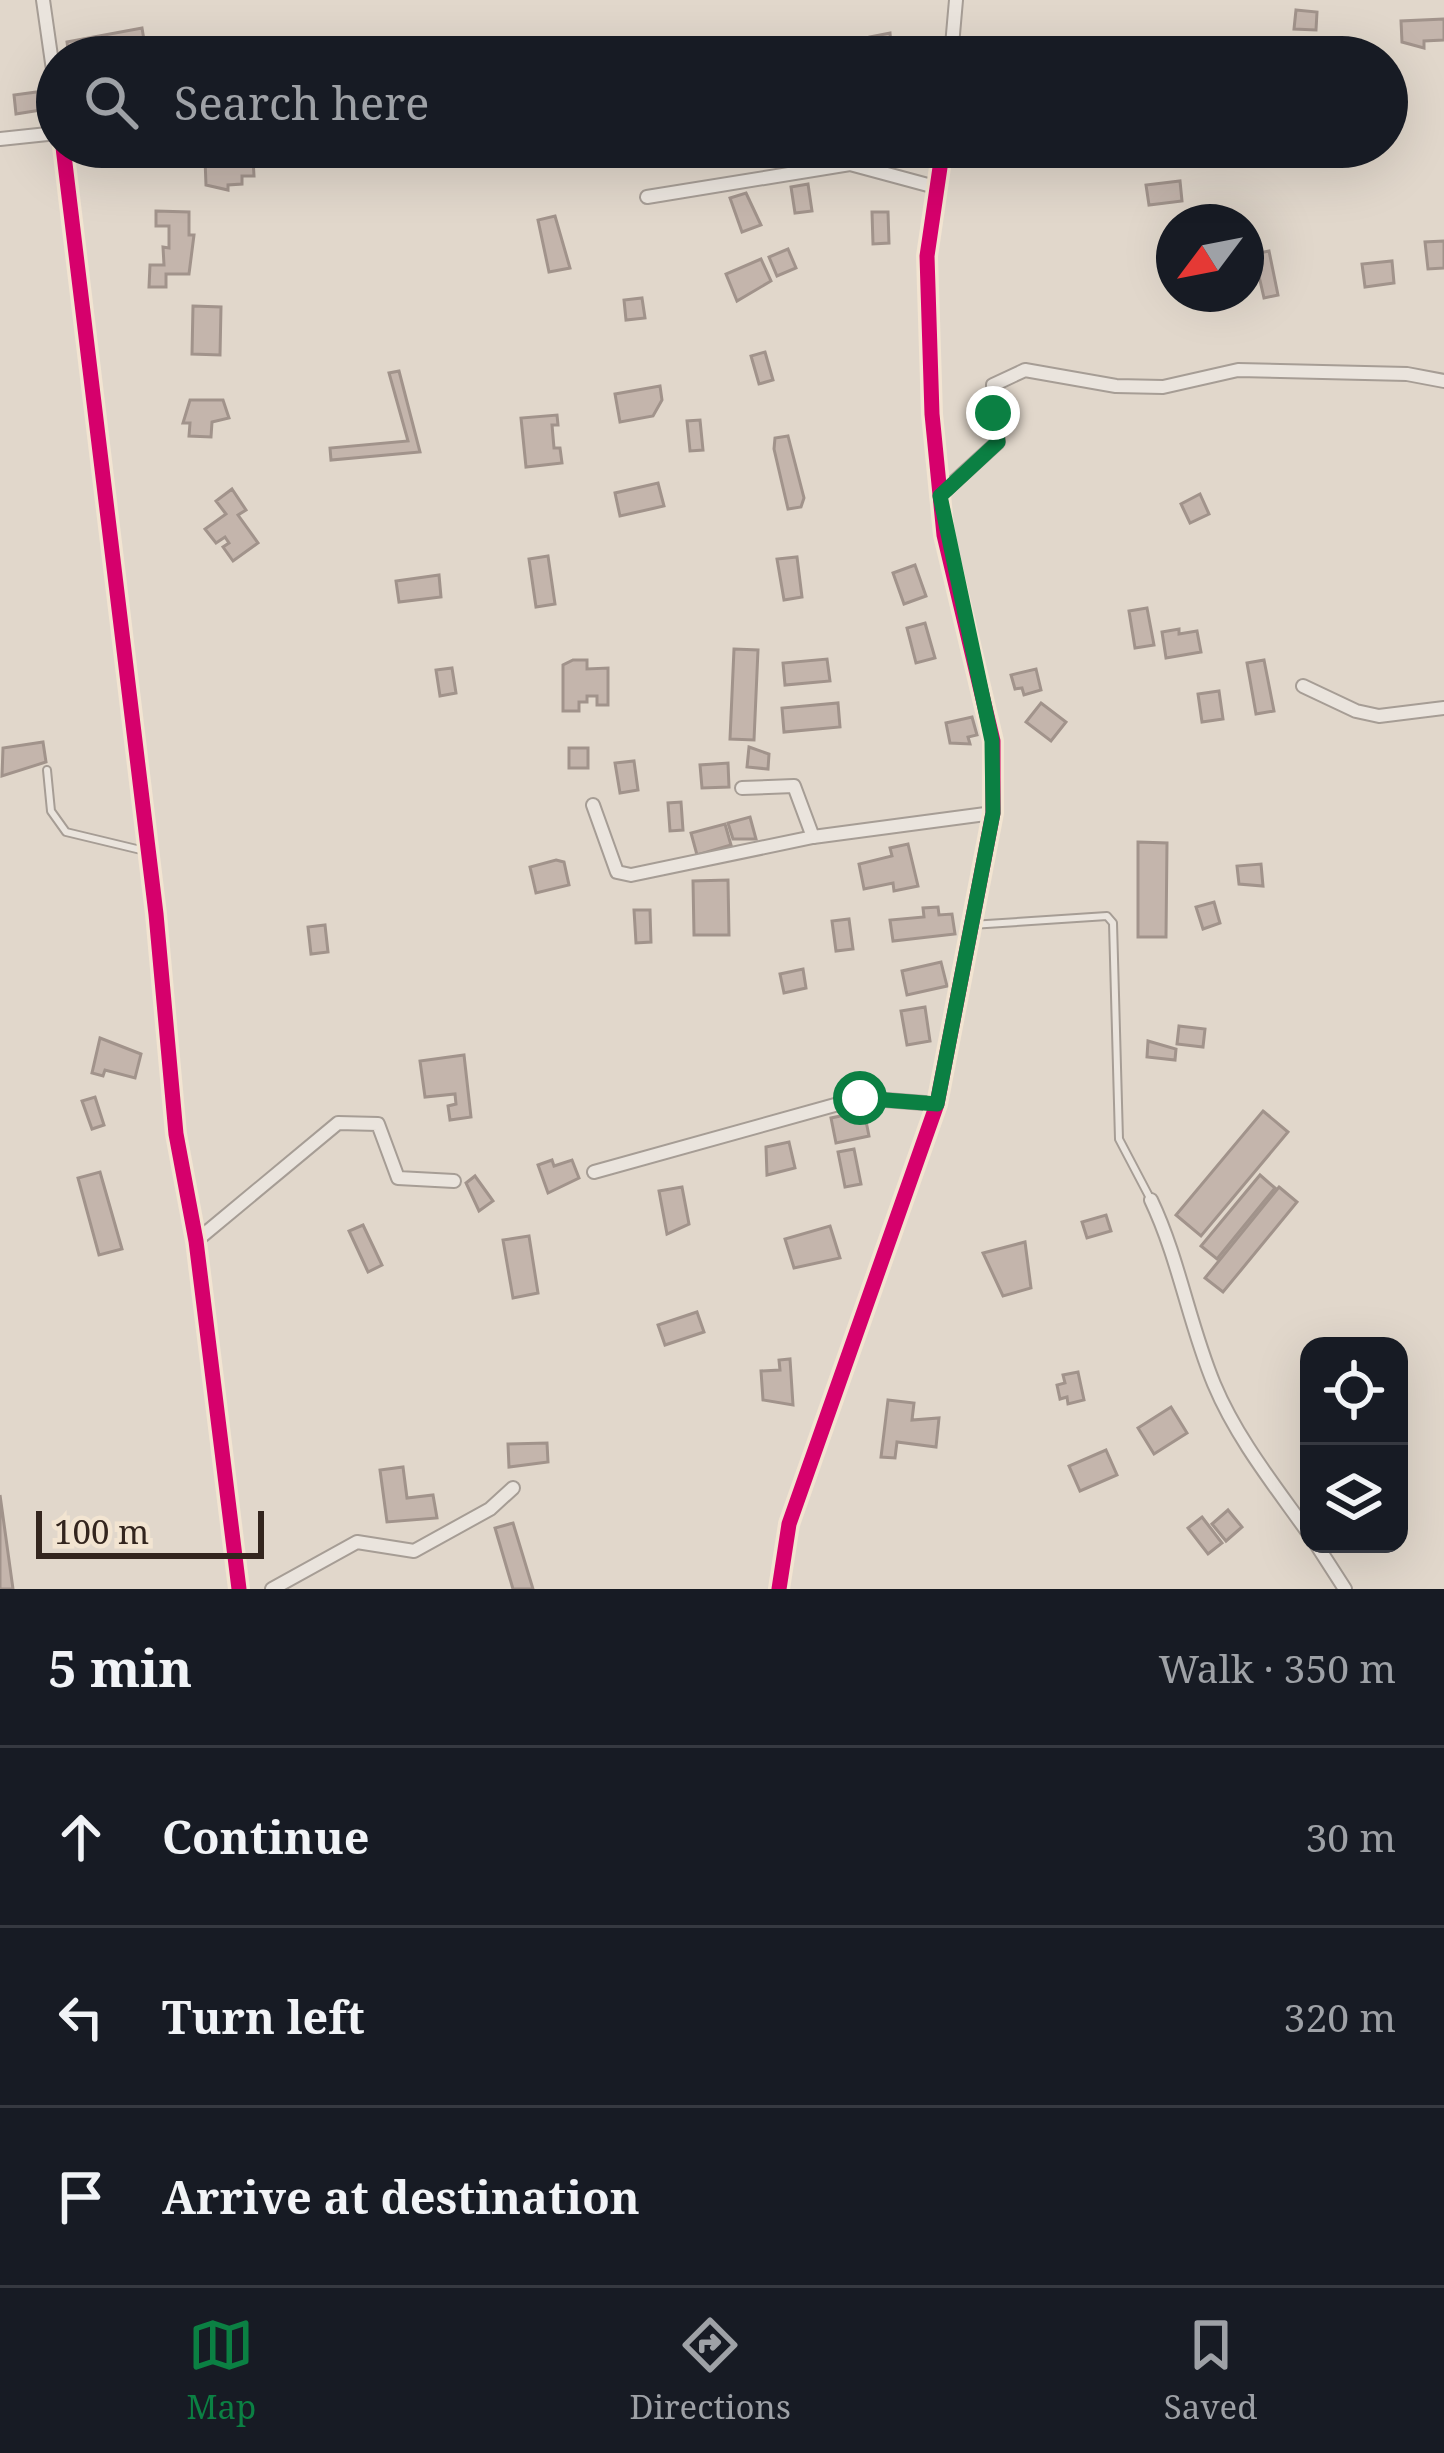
<!DOCTYPE html>
<meta charset="utf-8">
<style>
body{margin:0;font-family:"Noto Serif",serif;background:#20242c;color:#f1f3f6}
.controls{position:absolute;right:36px;bottom:36px;display:grid;overflow:hidden;border-radius:24px;box-shadow:0 12px 48px #0002}
.controls button{width:108px;height:108px;display:grid;place-items:center;padding:0;border:0;border-bottom:3px solid #363941;background:#171b24;color:#f1f3f6;font:60px sans-serif}
.compass{position:absolute;left:1156px;top:204px;width:108px;height:108px;border-radius:50%;background:#171b24;box-shadow:0 12px 48px #0002;rotate:238deg}
.scale{position:absolute;left:36px;bottom:30px;width:228px;box-sizing:border-box;padding-left:12px;border:6px solid #33251e;border-top:0;font-size:33px;line-height:42px;white-space:nowrap;color:#33251e;-webkit-text-stroke:9px #f2e4d1;paint-order:stroke}
.stop{position:absolute;width:36px;height:36px;margin:-27px;border:9px solid #0b8043;border-radius:50%;background:#fff}
.stop.end{background:#0b8043;border-color:#fff;box-shadow:0 3px 12px #0008}
.list{margin:0;padding:0;list-style:none}
h2{display:flex;justify-content:space-between;align-items:center;height:156px;margin:0;padding:0 48px;font-size:51px}
h2 small{font-size:39px;font-weight:400;color:#9ea1a6}
.list li{display:grid;grid-template-columns:78px 1fr auto;gap:36px;align-items:center;box-sizing:border-box;height:180px;padding:0 48px;border-top:3px solid #363941}
.list b{display:block;font-size:45px;white-space:nowrap}
.list em{font-size:39px;font-style:normal;color:#9ea1a6}
.icon{flex:none;width:66px;height:66px;fill:none;stroke:currentColor;stroke-width:2;stroke-linecap:round;stroke-linejoin:round}
.map{position:relative;flex:none;width:1444px;height:1589px;overflow:hidden}
.search{position:absolute;background:#171b24;box-shadow:0 12px 48px #0002;left:36px;right:36px;top:36px;height:132px;display:flex;align-items:center;gap:30px;box-sizing:border-box;padding:0 42px;border-radius:66px;color:#9ea1a6;font-size:45px}
.sheet{height:696px;background:#171b24}
nav{display:flex;justify-content:space-around;align-items:center;box-sizing:border-box;height:168px;border-top:3px solid #363941;background:#171b24;font-size:33px;color:#9ea1a6}
nav a{display:grid;justify-items:center;gap:6px}
nav .on{color:#0b8043}
.map>svg:first-child{display:block}
.building{fill:#c4b5ac;stroke:#a1938b;stroke-width:3}
.lines{fill:none;stroke-linecap:round;stroke-linejoin:round}
.lane-casing{stroke:#a69d95;stroke-width:10}
.street-casing{stroke:#a69d95;stroke-width:16}
.lane{stroke:#eae4dd;stroke-width:6}
.street{stroke:#eae4dd;stroke-width:12}
.cycleway-casing{stroke:#f2e4d1;stroke-width:22}
.cycleway{stroke:#d6006c;stroke-width:15}
.route{stroke:#0b8043;stroke-width:15}
</style>
<div class="map">
<svg width="1444" height="1589" viewBox="0 0 1444 1589">
<rect width="100%" height="100%" fill="#e1d7cb"/>
<!-- building -->
<g class="building">
<polygon points="1296,10 1317,12 1316,30 1294,29"/>
<polygon points="1444,19 1444,40 1424,41 1424,48 1402,42 1401,21"/>
<polygon points="142,28 146,52 69,57 67,42"/>
<polygon points="890,33 892,57 874,57 870,37"/>
<polygon points="44,91 47,109 16,114 14,95"/>
<polygon points="253,158 254,176 242,176 242,184 228,185 228,190 206,185 205,159"/>
<polygon points="1180,181 1182,201 1149,205 1146,185"/>
<polygon points="808,184 812,211 795,213 791,187"/>
<polygon points="746,193 761,225 742,232 730,198"/>
<polygon points="156,211 189,212 189,235 194,235 189,274 166,274 166,287 149,287 150,265 164,265 163,247 169,248 169,226 156,226"/>
<polygon points="872,212 888,212 889,243 873,244"/>
<polygon points="555,216 570,268 549,272 538,220"/>
<polygon points="1444,241 1444,268 1428,269 1425,242"/>
<polygon points="788,249 796,268 777,276 769,257"/>
<polygon points="1269,251 1278,295 1264,298 1254,254"/>
<polygon points="761,259 771,281 737,301 726,274"/>
<polygon points="1392,261 1394,283 1365,287 1362,264"/>
<polygon points="642,298 645,318 626,320 624,300"/>
<polygon points="193,306 221,307 220,355 192,354"/>
<polygon points="765,352 773,380 759,384 751,356"/>
<polygon points="399,371 420,452 331,460 330,448 408,441 389,373"/>
<polygon points="660,386 662,400 653,416 620,422 615,394"/>
<polygon points="190,400 223,400 229,418 212,422 211,437 189,436 190,423 183,423"/>
<polygon points="557,415 558,425 552,425 554,448 560,448 562,463 526,467 521,418"/>
<polygon points="700,420 703,450 690,451 687,421"/>
<polygon points="788,436 804,498 801,507 788,509 774,449 775,438"/>
<polygon points="658,483 664,506 620,516 615,493"/>
<polygon points="232,489 246,510 238,515 258,543 233,561 223,547 229,543 225,537 216,543 205,529 226,514 216,501"/>
<polygon points="1200,494 1209,514 1190,523 1181,504"/>
<polygon points="548,556 555,604 536,607 529,559"/>
<polygon points="797,557 802,597 784,600 777,559"/>
<polygon points="915,565 926,596 904,604 893,573"/>
<polygon points="439,575 441,597 399,602 396,581"/>
<polygon points="1147,608 1154,645 1135,648 1129,611"/>
<polygon points="925,623 935,658 916,663 907,628"/>
<polygon points="1179,629 1179,634 1197,631 1201,652 1166,658 1162,632"/>
<polygon points="734,649 758,650 754,740 730,739"/>
<polygon points="827,659 830,681 785,685 783,663"/>
<polygon points="573,660 587,660 587,669 608,668 608,705 597,705 597,696 587,696 587,702 579,702 579,711 563,711 563,665"/>
<polygon points="1264,660 1274,711 1256,714 1247,663"/>
<polygon points="452,668 456,693 440,696 436,670"/>
<polygon points="1036,669 1041,690 1024,695 1022,688 1015,689 1011,675"/>
<polygon points="1219,691 1223,719 1202,722 1198,694"/>
<polygon points="838,703 840,727 784,732 782,708"/>
<polygon points="1041,703 1066,722 1051,741 1026,722"/>
<polygon points="972,717 977,735 968,737 970,744 950,743 946,723"/>
<polygon points="43,742 46,762 2,776 3,748"/>
<polygon points="749,747 769,754 768,769 747,767"/>
<rect x="569" y="748" width="19" height="20"/>
<polygon points="634,761 638,790 620,793 615,763"/>
<polygon points="728,763 729,787 702,788 700,765"/>
<polygon points="681,802 683,830 670,831 668,803"/>
<polygon points="750,817 756,839 733,839 728,823"/>
<polygon points="725,824 731,845 697,855 691,833"/>
<polygon points="1138,842 1167,843 1166,937 1138,937"/>
<polygon points="908,844 918,886 894,891 893,883 864,889 859,864 892,856 890,848"/>
<polygon points="556,860 564,862 569,885 536,893 530,867"/>
<polygon points="1261,864 1263,886 1239,884 1237,866"/>
<polygon points="728,880 729,935 694,935 693,881"/>
<polygon points="1214,902 1220,923 1203,929 1196,907"/>
<polygon points="938,907 939,915 952,914 955,934 893,941 890,920 924,917 923,908"/>
<polygon points="634,910 650,910 651,942 636,943"/>
<polygon points="849,919 853,949 836,951 832,921"/>
<polygon points="325,925 328,952 311,954 308,927"/>
<polygon points="941,962 947,986 907,995 902,971"/>
<polygon points="803,969 806,988 784,993 780,974"/>
<polygon points="925,1007 930,1041 907,1045 901,1011"/>
<polygon points="1179,1026 1205,1029 1203,1047 1177,1044"/>
<polygon points="100,1038 141,1054 135,1078 105,1070 103,1076 92,1073"/>
<polygon points="1148,1041 1176,1049 1175,1060 1147,1057"/>
<polygon points="464,1055 471,1117 450,1120 448,1106 456,1104 455,1094 425,1097 420,1061"/>
<polygon points="95,1097 104,1125 92,1129 82,1101"/>
<polygon points="864,1111 869,1136 836,1143 831,1118"/>
<polygon points="1263,1111 1288,1132 1201,1236 1176,1215"/>
<polygon points="789,1142 795,1168 767,1175 766,1147"/>
<polygon points="854,1149 861,1184 845,1187 838,1152"/>
<polygon points="552,1160 554,1166 572,1160 579,1178 548,1193 538,1165"/>
<polygon points="100,1172 122,1249 99,1255 78,1178"/>
<polygon points="1260,1175 1275,1188 1217,1259 1201,1246"/>
<polygon points="475,1176 493,1201 479,1211 466,1183"/>
<polygon points="682,1187 689,1224 667,1234 659,1191"/>
<polygon points="1279,1187 1297,1202 1223,1292 1205,1278"/>
<polygon points="1106,1215 1111,1231 1087,1238 1082,1222"/>
<polygon points="363,1225 382,1265 368,1272 349,1231"/>
<polygon points="830,1226 840,1258 794,1268 785,1239"/>
<polygon points="529,1236 538,1293 513,1298 503,1240"/>
<polygon points="1025,1242 1031,1288 1003,1296 983,1253"/>
<polygon points="697,1312 704,1332 665,1345 658,1325"/>
<polygon points="790,1359 793,1405 763,1400 761,1371 780,1370 779,1360"/>
<polygon points="1078,1372 1084,1400 1068,1404 1067,1397 1060,1399 1057,1385 1065,1383 1063,1375"/>
<polygon points="888,1400 914,1403 912,1420 939,1418 936,1447 897,1442 895,1458 881,1457"/>
<polygon points="1171,1407 1187,1433 1154,1454 1138,1428"/>
<polygon points="547,1443 548,1462 509,1467 508,1444"/>
<polygon points="1106,1450 1117,1475 1080,1491 1069,1466"/>
<polygon points="403,1467 407,1498 433,1495 437,1518 387,1522 380,1470"/>
<polygon points="0,1495 13,1589 0,1589"/>
<polygon points="1228,1510 1242,1527 1226,1541 1212,1524"/>
<polygon points="1202,1517 1222,1543 1208,1554 1188,1528"/>
<polygon points="513,1523 533,1589 513,1589 495,1528"/>
</g>
<g class="lines">
<!-- lane casing -->
<g class="lane-casing">
<g id="lane">
<polyline points="47,770 51,811 66,832 145,851"/>
<polyline points="971,925 1107,916 1113,923 1119,1139 1151,1200"/>
</g>
</g>
<!-- street casing -->
<g class="street-casing">
<g id="street">
<polyline points="43,0 57,98"/>
<polyline points="951,57 956,0"/>
<polyline points="0,139 57,133"/>
<polyline points="63,147 156,914 176,1134 196,1241 239,1589"/>
<polyline points="647,197 850,164 939,188"/>
<polyline points="940,495 998,442 993,385 1025,370 1116,386 1163,387 1238,370 1407,374 1444,381"/>
<polyline points="1303,686 1356,711 1379,716 1444,708"/>
<polyline points="742,788 794,786 813,837"/>
<polyline points="593,805 617,872 631,875 813,837 993,813"/>
<polyline points="594,1172 860,1098 937,1104"/>
<path d="M1151,1200C1179,1259 1189,1324 1214,1384C1237,1439 1275,1486 1309,1534"/>
<polyline points="196,1241 338,1123 378,1124 398,1178 454,1181"/>
<polyline points="1316,1544 1345,1589"/>
<polyline points="272,1589 357,1542 414,1551 490,1509 513,1488"/>
<polyline points="779,1589 789,1524 937,1104 993,813 993,741 944,535 932,414 927,256 943,147"/>
</g>
</g>
<!-- lane -->
<use href="#lane" class="lane"/>
<!-- street -->
<use href="#street" class="street"/>
<!-- cycleway casing -->
<g class="cycleway-casing">
<g id="cycleway">
<polyline points="63,147 156,914 176,1134 196,1241 239,1589"/>
<polyline points="779,1589 789,1524 937,1104 993,813 993,741 944,535 932,414 927,256 943,147"/>
</g>
</g>
<!-- cycleway -->
<use href="#cycleway" class="cycleway"/>
</g>
<g class="lines">
<!-- route -->
<polyline class="route" points="860,1098 937,1104 993,813 992,741 940,496 998,442 993,413"/>
</g>
</svg>
<div class="controls">
<button><svg class="icon" aria-label="locate" viewBox="0 0 24 24"><circle cx="12" cy="12" r="6"/><path d="M12 2v4M12 18v4M2 12h4M18 12h4"/></svg></button>
<button><svg class="icon" aria-label="layers" viewBox="0 0 24 24"><path d="M12 4l9 5-9 5-9-5zM3 14l9 5 9-5"/></svg></button>
</div>
<svg class="compass" viewBox="-18 -18 36 36"><path d="M0-13l5 13h-10z" fill="#e53935"/><path d="M0 13l5-13h-10z" fill="#9ea1a6"/></svg>
<div class="scale">100 m</div>
<div class="stop" style="left:860px;top:1098px"></div>
<div class="stop end" style="left:993px;top:413px"></div>
<div class="search"><svg class="icon" aria-label="search" viewBox="0 0 24 24"><circle cx="10" cy="10" r="6"/><path d="M15 15l6 6"/></svg>Search here</div>
</div>
<section class="sheet">
<h2>5 min<small>Walk · 350 m</small></h2>
<ul class="list">
<li><svg class="icon" aria-label="ahead" viewBox="0 0 24 24"><path d="M12 20V5M6 11l6-6 6 6"/></svg><div><b>Continue</b></div><em>30 m</em></li>
<li><svg class="icon" aria-label="left" viewBox="0 0 24 24"><path d="M17 20v-9H6M10 6l-5 5 5 5"/></svg><div><b>Turn left</b></div><em>320 m</em></li>
<li><svg class="icon" aria-label="arrive" viewBox="0 0 24 24"><path d="M6 21V4h12l-3 4 3 4H6"/></svg><div><b>Arrive at destination</b></div></li>
</ul>
</section>
<nav>
<a class="on"><svg class="icon" aria-label="map" viewBox="0 0 24 24"><path d="M3 6l6-2 6 2 6-2v14l-6 2-6-2-6 2zM9 4v14M15 6v14"/></svg>Map</a>
<a><svg class="icon" aria-label="directions" viewBox="0 0 24 24"><path d="M12 3l9 9-9 9-9-9zM9 14v-3h6M13 9l2 2-2 2"/></svg>Directions</a>
<a><svg class="icon" aria-label="saved" viewBox="0 0 24 24"><path d="M7 4h10v16l-5-4-5 4z"/></svg>Saved</a>
</nav>
